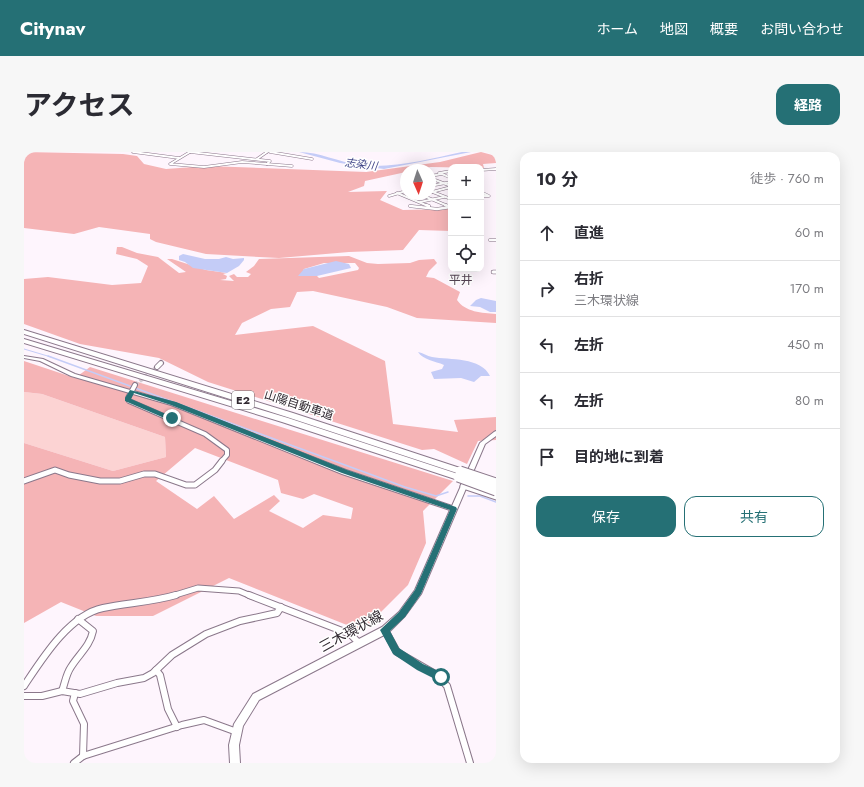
<!DOCTYPE html>
<html lang="ja">
<meta charset="utf-8">
<style>
body{margin:0;font-family:Jost,"Noto Sans JP",sans-serif;background:#f7f7f7;color:#2b2b33}
.controls{position:absolute;right:12px;top:12px;display:grid;overflow:hidden;border-radius:8px;box-shadow:0 4px 16px #0002}
.controls button{width:36px;height:36px;display:grid;place-items:center;padding:0;border:0;border-bottom:1px solid #e1e1e2;background:#fff;color:#2b2b33;font:20px sans-serif}
.compass{position:absolute;left:376px;top:12px;width:36px;height:36px;border-radius:50%;background:#fff;box-shadow:0 4px 16px #0002;rotate:177deg}
.stop{position:absolute;width:12px;height:12px;margin:-9px;border:3px solid #257075;border-radius:50%;background:#fff}
.stop.end{background:#257075;border-color:#fff;box-shadow:0 1px 4px #0008}
.list{margin:0;padding:0;list-style:none}
h2{display:flex;justify-content:space-between;align-items:center;height:52px;margin:0;padding:0 16px;font-size:17px}
h2 small{font-size:13px;font-weight:400;color:#7c7c81}
.list li{display:grid;grid-template-columns:26px 1fr auto;gap:12px;align-items:center;box-sizing:border-box;height:56px;padding:0 16px;border-top:1px solid #e1e1e2}
.list b{display:block;font-size:15px;white-space:nowrap}
.list p{margin:0;font-size:13px;white-space:nowrap;color:#7c7c81}
.list em{font-size:13px;font-style:normal;color:#7c7c81}
.actions{display:flex;gap:8px;padding:12px 16px}
.actions a{flex:1;padding:9px 0;border:1px solid #257075;border-radius:12px;text-align:center;font-size:14px;color:#257075}
.actions .main{background:#257075;color:#fff}
.icon{flex:none;width:22px;height:22px;fill:none;stroke:currentColor;stroke-width:2;stroke-linecap:round;stroke-linejoin:round}
.map{position:relative;flex:none;width:472px;height:611px;overflow:hidden;border-radius:12px}
header{display:flex;align-items:center;gap:24px;box-sizing:border-box;height:56px;padding:0 20px;background:#257075;color:#fff}
header strong{font-size:19px}
nav{display:flex;gap:22px;margin-inline-start:auto;font-size:14px}
.intro{display:flex;align-items:center;justify-content:space-between;box-sizing:border-box;height:96px;padding:0 24px}
h1{margin:0;font-size:28px}
.button{padding:10px 18px;border-radius:12px;background:#257075;color:#fff;font-size:14px;font-weight:700}
main{display:flex;gap:24px;padding:0 24px}
aside{flex:1;background:#fff;border-radius:12px;box-shadow:0 4px 16px #0002}
.map>svg:first-child{display:block}
.green{fill:#fcd3d3}
.forest{fill:#f5b4b6;fill-rule:evenodd}
.water{fill:#c4ccf7}
.lines{fill:none;stroke-linecap:round;stroke-linejoin:round}
.stream-far1{stroke:#c4ccf7;stroke-width:1}
.stream{stroke:#c4ccf7;stroke-width:1.5}
.street-tunnel{stroke:#d5ccd4;stroke-width:4;stroke-dasharray:4 2;stroke-linecap:butt}
.street-far5-casing{stroke:#8b788b;stroke-width:3}
.street-far4-casing{stroke:#8b788b;stroke-width:3.5}
.street-far3-casing{stroke:#8b788b;stroke-width:4.5}
.street-far2-casing{stroke:#8b788b;stroke-width:6}
.street-far1-casing{stroke:#8b788b;stroke-width:7}
.street-casing{stroke:#8b788b;stroke-width:8}
.secondary-casing{stroke:#8b788b;stroke-width:2}
.highway-casing{stroke:#8b788b;stroke-width:2}
.street-far5{stroke:#fff;stroke-width:2}
.street-far4{stroke:#fff;stroke-width:2.5}
.street-far3{stroke:#fff;stroke-width:3}
.street-far2{stroke:#fff;stroke-width:4}
.street-far1{stroke:#fff;stroke-width:5}
.street{stroke:#fff;stroke-width:6}
.secondary{fill:#fff;fill-rule:evenodd}
.highway{fill:#fff;fill-rule:evenodd}
.highway-bridge-casing{stroke:#8b788b;stroke-width:11;stroke-linecap:butt}
.highway-bridge{stroke:#fff;stroke-width:9}
.route{fill:#257075}
.labels{text-anchor:middle;dominant-baseline:central;stroke-width:3;stroke-linejoin:round;paint-order:stroke}
.far-water-label{font-size:11px;font-style:italic;fill:#424889;stroke:#fff}
.shield{fill:#fff;stroke:#6f696f;stroke-width:1}
.shield-label{font-size:11px;font-weight:bold;fill:#312931}
.far-quarter-label{font-size:12px;fill:#544353;stroke:#fff}
.street-label{font-size:12px;fill:#312931;stroke:#fff}
.near-street-label{font-size:14px;fill:#312931;stroke:#fff}
</style>
<header>
<strong>Citynav</strong>
<nav><a>ホーム</a><a>地図</a><a>概要</a><a>お問い合わせ</a></nav>
</header>
<div class="intro"><h1>アクセス</h1><a class="button">経路</a></div>
<main>
<div class="map">
<svg width="472" height="611" viewBox="0 0 472 611">
<rect width="100%" height="100%" fill="#fef5fd"/>
<!-- green -->
<polygon class="green" points="0,240 18,242 141,285 142,305 89,319 0,291"/>
<!-- forest -->
<g class="forest">
<polygon points="0,0 99,2 113,4 120,12 142,17 183,14 342,20 416,10 457,0 472,4 472,11 459,12 460,16 407,15 382,18 382,20 341,29 340,34 324,40 363,39 356,48 379,58 427,57 427,79 395,78 379,98 325,100 255,106 182,102 132,90 126,87 126,82 75,75 50,82 0,76"/>
<path d="M93,95H98L113,101L134,105L155,121L162,120L143,107H148L182,118L203,121L199,122L203,124L202,127L196,128L210,129L205,124L210,122L213,125H224L227,122L222,120L230,114L235,107L325,104L343,111L354,112L386,111L395,108L410,107L413,111L405,119L402,125L410,126L436,140L433,148C441,160 458,161 472,162V171L393,166L363,155L289,139L273,140L266,155L247,157L218,171L211,183L289,174L361,209L369,272L434,280L430,268L472,265V288L454,289L443,312L410,297L398,298L184,230L135,206L56,192L0,172V127L24,125L88,133L117,131L124,114L113,107L92,102ZM300,111H331L335,116L334,118L295,126L293,124H277L280,117Z"/>
<path d="M0,209L51,226L66,215L429,329L399,359L402,391L384,433L338,479L205,426L129,464H72L37,450L0,471V291L89,319L142,305L141,285L18,242L0,240ZM171,296L254,328L257,341L279,347L290,342L329,356L327,367L299,363L279,376L245,359L256,349L250,343L210,367L190,344L173,357L132,329Z"/>
</g>
<!-- water -->
<g class="water">
<path d="M275,0C295,0 315,10 335,13C369,17 405,7 438,0H447L360,17L316,11Z"/>
<polygon points="159,102 181,107 195,107 202,105 209,107 220,106 220,108 215,114 203,121 169,116 161,110 155,108 155,104"/>
<polygon points="312,109 325,112 327,116 293,124 274,124 280,117"/>
<polygon points="457,146 472,149 472,160 466,160 456,155 446,154 452,148"/>
<path d="M394,200C399,201 403,204 408,205C426,208 457,205 466,224H457L450,230L437,226L410,227L407,220L418,217L420,213C411,209 399,208 394,200Z"/>
</g>
<g class="lines">
<!-- stream-far1 -->
<polyline class="stream-far1" points="0,197 27,205"/>
<!-- stream -->
<g class="stream">
<polyline points="24,204 381,335 412,344 424,340"/>
<polyline points="444,344 456,344 472,350"/>
</g>
<!-- street-tunnel -->
<polyline class="street-tunnel" points="111,233 133,215"/>
<!-- street-far5 casing -->
<g class="street-far5-casing">
<g id="street-far5">
<polyline points="109,0 155,6"/>
<polyline points="166,0 146,12 180,15 218,10 268,14"/>
<polyline points="166,0 246,9 243,12"/>
<polyline points="246,0 288,7"/>
<polyline points="233,7 243,0"/>
<polyline points="457,18 472,17"/>
<polyline points="415,21 427,19"/>
<polyline points="406,24 418,22 427,26"/>
<polyline points="406,26 427,34"/>
<polyline points="406,34 427,30"/>
<polyline points="406,39 427,47"/>
<polyline points="408,40 427,35"/>
<polyline points="457,40 465,44 457,44"/>
<polyline points="373,41 404,54"/>
<polyline points="395,42 424,54"/>
<polyline points="365,44 382,39"/>
<polyline points="396,50 420,45"/>
</g>
</g>
<!-- street-far4 casing -->
<g class="street-far4-casing">
<g id="street-far4">
<polyline points="402,53 405,54"/>
<polyline points="421,53 427,55"/>
<polyline points="386,54 413,57 427,55"/>
<polyline points="466,88 472,88"/>
<polyline points="469,120 472,120"/>
</g>
</g>
<!-- street-far3 casing -->
<g class="street-far3-casing">
<polyline id="street-far3" points="469,120 472,120"/>
</g>
<!-- street-far2 casing -->
<g class="street-far2-casing">
<g id="street-far2">
<polyline points="133,215 137,211"/>
<polyline points="111,233 104,246 105,249 181,282 203,298 203,303 197,310"/>
</g>
</g>
<!-- street-far1 casing -->
<g class="street-far1-casing">
<g id="street-far1">
<polyline points="0,329 31,318 45,323 76,329 96,329 120,322 131,322 162,333 171,333 191,318 198,309"/>
<polyline points="439,334 472,345"/>
<polyline points="148,444 174,436 215,439 227,444"/>
</g>
</g>
<!-- street casing -->
<g class="street-casing">
<g id="street">
<polyline points="225,443 326,482 335,491"/>
<polyline points="361,478 373,500 413,523 423,534 446,611"/>
<polyline points="132,518 136,523 144,557 153,575"/>
<path d="M0,534C18,507 45,463 79,456C103,451 128,450 152,443"/>
<path d="M38,539C41,531 42,522 47,515C55,502 66,494 69,479L54,467"/>
<polyline points="51,541 49,549 60,572 59,604"/>
<polyline points="0,544 18,544 38,539 56,542 93,531 120,526 129,521 148,503 182,482 216,469 253,461 257,455"/>
<polyline points="50,611 59,604 158,573 180,568 213,580"/>
</g>
</g>
<!-- secondary casing -->
<g class="secondary-casing">
<polygon id="secondary" points="0,204 19,207 51,222 151,251 322,318 428,354 456,291 470,280 472,279 472,284 461,292 397,442 381,464 364,481 235,548 219,574 215,593 216,611 206,611 205,593 210,572 229,542 358,475 375,460 391,438 426,358 318,322 147,253 47,224 16,209 0,206"/>
</g>
<!-- highway casing -->
<g class="highway-casing">
<g id="highway">
<polygon points="0,178 269,261 439,317 440,319 436,322 433,321 263,265 0,182"/>
<polygon points="0,187 264,266 437,323 438,325 437,327 431,327 258,270 0,191"/>
</g>
</g>
<!-- street-far5 -->
<use href="#street-far5" class="street-far5"/>
<!-- street-far4 -->
<use href="#street-far4" class="street-far4"/>
<!-- street-far3 -->
<use href="#street-far3" class="street-far3"/>
<!-- street-far2 -->
<use href="#street-far2" class="street-far2"/>
<!-- street-far1 -->
<use href="#street-far1" class="street-far1"/>
<!-- street -->
<use href="#street" class="street"/>
<!-- secondary -->
<use href="#secondary" class="secondary"/>
<!-- highway -->
<use href="#highway" class="highway"/>
<!-- highway-bridge casing -->
<g class="highway-bridge-casing">
<g id="highway-bridge">
<polyline points="436,319 472,331"/>
<polyline points="434,325 472,339"/>
</g>
</g>
<!-- highway-bridge -->
<use href="#highway-bridge" class="highway-bridge"/>
</g>
<!-- route -->
<polygon class="route" points="106,238 152,250 323,318 432,355 433,357 397,442 381,465 366,479 375,496 399,512 421,522 421,529 417,530 393,518 369,502 356,478 375,460 391,438 426,358 318,321 147,253 110,241 107,247 151,266 145,268 101,249 101,246"/>
<g class="labels">
<!-- far-water labels -->
<g class="far-water-label">
<text transform="translate(337 12) rotate(7)">志染川</text>
</g>
<!-- shield labels -->
<rect class="shield" x="208" y="239" width="22" height="18" rx="3"/>
<g class="shield-label">
<text x="219" y="248">E2</text>
</g>
<!-- far-quarter labels -->
<g class="far-quarter-label">
<text x="437" y="128">平井</text>
</g>
<!-- street labels -->
<g class="street-label">
<text transform="translate(275 253) rotate(18)">山陽自動車道</text>
</g>
<!-- near-street labels -->
<g class="near-street-label">
<text transform="translate(327 479) rotate(-29)">三木環状線</text>
</g>
</g>
</svg>
<div class="controls">
<button>+</button>
<button>−</button>
<button><svg class="icon" aria-label="locate" viewBox="0 0 24 24"><circle cx="12" cy="12" r="6"/><path d="M12 2v4M12 18v4M2 12h4M18 12h4"/></svg></button>
</div>
<svg class="compass" viewBox="-18 -18 36 36"><path d="M0-13l5 13h-10z" fill="#e53935"/><path d="M0 13l5-13h-10z" fill="#7c7c81"/></svg>
<div class="stop" style="left:417px;top:525px"></div>
<div class="stop end" style="left:148px;top:266px"></div>
</div>
<aside>
<h2>10 分<small>徒歩 · 760 m</small></h2>
<ul class="list">
<li><svg class="icon" aria-label="ahead" viewBox="0 0 24 24"><path d="M12 20V5M6 11l6-6 6 6"/></svg><div><b>直進</b></div><em>60 m</em></li>
<li><svg class="icon" aria-label="right" viewBox="0 0 24 24"><path d="M7 20v-9h11M14 6l5 5-5 5"/></svg><div><b>右折</b><p>三木環状線</p></div><em>170 m</em></li>
<li><svg class="icon" aria-label="left" viewBox="0 0 24 24"><path d="M17 20v-9H6M10 6l-5 5 5 5"/></svg><div><b>左折</b></div><em>450 m</em></li>
<li><svg class="icon" aria-label="left" viewBox="0 0 24 24"><path d="M17 20v-9H6M10 6l-5 5 5 5"/></svg><div><b>左折</b></div><em>80 m</em></li>
<li><svg class="icon" aria-label="arrive" viewBox="0 0 24 24"><path d="M6 21V4h12l-3 4 3 4H6"/></svg><div><b>目的地に到着</b></div></li>
</ul>
<div class="actions"><a class="main">保存</a><a>共有</a></div>
</aside>
</main>
